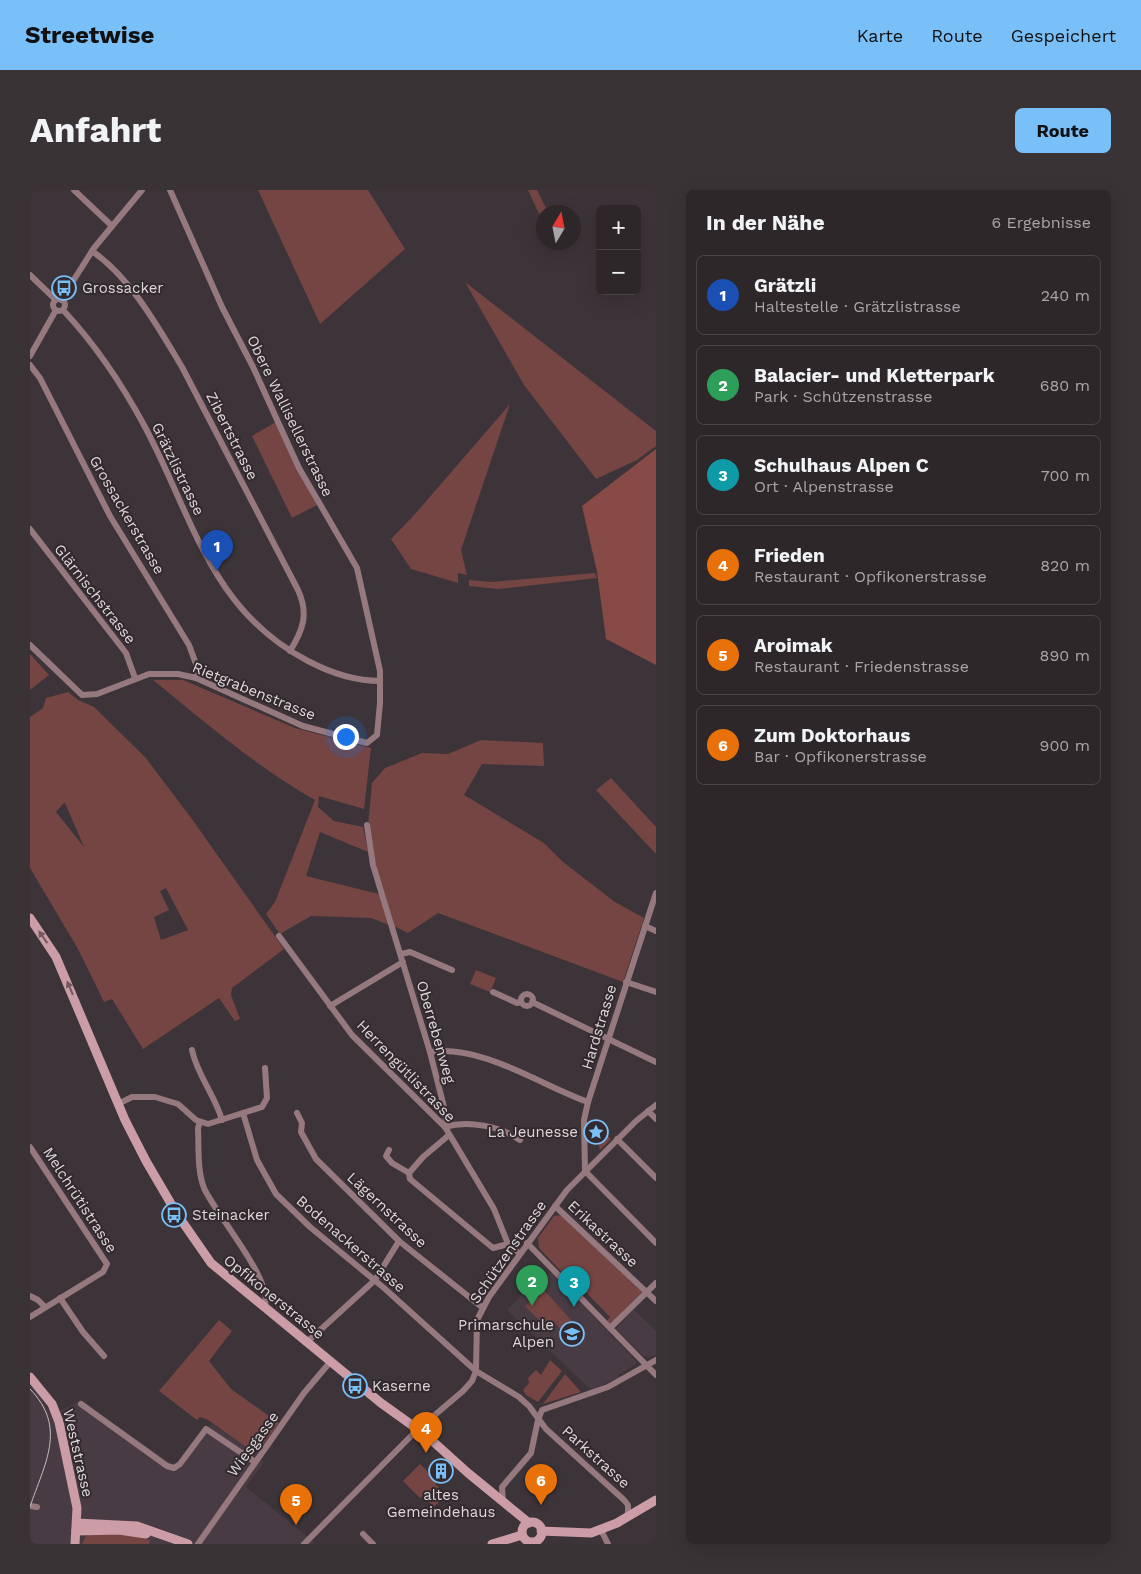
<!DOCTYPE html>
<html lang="de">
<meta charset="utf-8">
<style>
body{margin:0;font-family:"Work Sans",sans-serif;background:#393336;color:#f1f3f6}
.controls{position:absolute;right:15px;top:15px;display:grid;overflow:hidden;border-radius:8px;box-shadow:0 5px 20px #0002}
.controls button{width:45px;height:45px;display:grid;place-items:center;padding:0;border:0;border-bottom:1px solid #484447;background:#2d272a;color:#f1f3f6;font:25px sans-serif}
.compass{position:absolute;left:506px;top:15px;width:45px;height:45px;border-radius:50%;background:#2d272a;box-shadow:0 5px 20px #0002;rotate:10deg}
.you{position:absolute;left:315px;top:546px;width:18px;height:18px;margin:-12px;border:4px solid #fff;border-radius:50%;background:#1a73e8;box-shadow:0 0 0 8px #1a73e833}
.badge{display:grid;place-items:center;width:32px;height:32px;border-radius:50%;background:#79bff8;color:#fff;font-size:16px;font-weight:700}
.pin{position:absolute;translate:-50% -41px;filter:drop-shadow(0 1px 2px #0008)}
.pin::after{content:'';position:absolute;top:26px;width:18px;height:15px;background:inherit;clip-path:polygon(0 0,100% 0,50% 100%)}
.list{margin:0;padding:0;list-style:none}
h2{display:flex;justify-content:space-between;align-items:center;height:65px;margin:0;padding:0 20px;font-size:21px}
h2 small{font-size:16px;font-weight:400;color:#a7a5a8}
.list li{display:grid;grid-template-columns:32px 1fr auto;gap:15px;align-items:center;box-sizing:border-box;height:80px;margin:0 10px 10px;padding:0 10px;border:1px solid #484447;border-radius:8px}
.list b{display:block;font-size:19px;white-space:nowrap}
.list p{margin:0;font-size:16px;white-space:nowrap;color:#a7a5a8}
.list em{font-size:16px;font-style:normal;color:#a7a5a8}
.map{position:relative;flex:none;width:626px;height:1354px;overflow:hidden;border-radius:8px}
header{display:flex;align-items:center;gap:30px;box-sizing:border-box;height:70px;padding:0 25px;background:#79bff8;color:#111}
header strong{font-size:24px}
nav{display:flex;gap:28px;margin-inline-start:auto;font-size:18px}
.intro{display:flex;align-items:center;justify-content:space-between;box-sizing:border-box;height:120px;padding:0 30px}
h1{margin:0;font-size:35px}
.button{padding:12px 22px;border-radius:8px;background:#79bff8;color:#111;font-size:18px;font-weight:700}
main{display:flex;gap:30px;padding:0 30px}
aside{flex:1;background:#2d272a;border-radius:8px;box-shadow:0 5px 20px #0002}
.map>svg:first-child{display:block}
.built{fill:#493b43}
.green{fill:#744542;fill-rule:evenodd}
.forest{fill:#874a46}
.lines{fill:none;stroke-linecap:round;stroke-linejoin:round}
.street{stroke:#96787f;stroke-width:6}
.secondary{stroke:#cc9da7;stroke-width:9}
.tram{stroke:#c4bec1;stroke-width:1}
.oneway{fill:#70585e}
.labels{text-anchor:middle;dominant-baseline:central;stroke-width:4;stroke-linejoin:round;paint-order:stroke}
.poi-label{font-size:15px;fill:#ddd7da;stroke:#322a2e;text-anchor:start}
.street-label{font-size:15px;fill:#ddd7da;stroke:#322a2e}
</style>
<header>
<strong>Streetwise</strong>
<nav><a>Karte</a><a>Route</a><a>Gespeichert</a></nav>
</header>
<div class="intro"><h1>Anfahrt</h1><a class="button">Route</a></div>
<main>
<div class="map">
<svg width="626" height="1354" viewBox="0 0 626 1354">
<rect width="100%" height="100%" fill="#3c3438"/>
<!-- built -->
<g class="built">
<polygon points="521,1082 606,1171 606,1174 588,1185 588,1188 561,1200 477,1120 496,1100 500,1103"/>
<polygon points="603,1119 626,1141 626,1165 619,1167 614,1166 586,1139"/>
<polygon points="0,1195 8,1203 21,1226 49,1211 150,1279 182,1234 223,1262 234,1272 216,1297 284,1352 282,1354 0,1354"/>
</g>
<!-- green -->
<g class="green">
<polygon points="228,0 338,0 375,59 290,134"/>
<polygon points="498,0 507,0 516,18 509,24"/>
<polygon points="435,92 626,241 626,256 607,270 566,289 494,195"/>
<polygon points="480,214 431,360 437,385 428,383 428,393 381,379 361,349 386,323"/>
<polygon points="246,232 287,315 262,328 222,246"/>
<polygon points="565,383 567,388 468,399 439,396 439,390 461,392"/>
<polygon points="0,464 19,485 0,500"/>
<path d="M123,490H153L265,538L341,558L334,619L289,606L288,617L304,631L333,637L338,662L290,642L276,686L349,704L359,735L341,728L281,726L250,744L236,724L245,712L285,610C226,577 175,532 123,490Z"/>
<path d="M38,502L48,510L64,517L115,567L159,625L254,759L202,798L201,805L210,829L205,831L189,808L113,859L82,809L74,812L48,759L0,678V527L13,518L16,508ZM34,613H35L54,657L26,622ZM136,698L158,740L131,750L124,727L139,720L130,701Z"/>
<polygon points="451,550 513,553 514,576 452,574 434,605 514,653 533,672 585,712 614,728 593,792 408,723 378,743 364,736 346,677 338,636 342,593 355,578 392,563 418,564"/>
<polygon points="581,588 626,637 626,664 566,600"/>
<polygon points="446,780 466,788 460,802 440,794"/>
<polygon points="560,929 581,949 570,960 568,953 559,951 559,943 563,938 559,937"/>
<polygon points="531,1025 612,1102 580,1134 577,1131 580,1127 550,1096 547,1098 509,1058 508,1048 524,1026"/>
<polygon points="514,1100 543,1132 533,1142 526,1134 531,1128 519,1140 495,1116"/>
<polygon points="189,1130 202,1141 179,1171 201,1199 249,1233 230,1259 223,1262 178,1230 170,1227 167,1230 129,1201"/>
<polygon points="520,1170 532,1181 508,1212 496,1205 493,1200 499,1193 498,1188 506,1180 511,1185"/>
<polygon points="535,1184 551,1202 513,1214"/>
<polygon points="390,1274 407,1291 405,1294 416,1304 404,1317 393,1306 390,1308 373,1291"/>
<polygon points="61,1343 112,1346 112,1348 120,1350 119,1354 52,1354 56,1346"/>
</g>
<!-- forest -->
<polygon class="forest" points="626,259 626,475 576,449 567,382 552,316"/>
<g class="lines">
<!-- street -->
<g class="street">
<polyline points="44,0 82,36"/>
<path d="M62,61C101,88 128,137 152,177L268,400C279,424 273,440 260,461"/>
<polyline points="0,85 26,110"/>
<circle cx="29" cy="115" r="6"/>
<polyline points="31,110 64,58 112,0"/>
<path d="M33,120C65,154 93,196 115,237C163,327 180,420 278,471C299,482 325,491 350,491"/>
<polyline points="0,166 26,120"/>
<polyline points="0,175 10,188 80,326 159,455 166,474 166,488"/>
<polyline points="0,339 96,463 105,488"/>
<polyline points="0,455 52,505 67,504 119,484 148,484 166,488 273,536 337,553 347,545 350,513 350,481 327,378 269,278 223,177 192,117 140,0"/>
<polyline points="337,635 343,675 400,862 416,925 415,937"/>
<polyline points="615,736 626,741"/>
<polyline points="249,746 322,845 415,937 464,1019 478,1054 489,1063"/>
<polyline points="371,764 380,762 422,780"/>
<polyline points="596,792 626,802"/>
<polyline points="463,802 487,813 491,812"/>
<circle cx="497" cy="810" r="6"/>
<polyline points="502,812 626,872"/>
<polyline points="300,816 373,772"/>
<path d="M162,860C167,885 185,905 192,930"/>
<path d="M400,862C452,854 512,896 558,912"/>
<polyline points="88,914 102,907 125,907 148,914 166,930 178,934 232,917 237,908 235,878"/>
<polyline points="618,921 626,929"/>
<polyline points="213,923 227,970 246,1004 280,1037 354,1098 446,1181 489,1207 499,1216 516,1239 594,1310 598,1315 598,1327"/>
<polyline points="267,923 272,933 271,942 286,969 369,1051 453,1118"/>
<path d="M170,932L168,938C169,958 167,980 174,998C185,1024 247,1094 234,1118"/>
<path d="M415,937C438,930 470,936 490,950"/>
<polyline points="419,945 393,967 379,983 380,989 463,1058 478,1054"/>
<polyline points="587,949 626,988"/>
<polyline points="0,957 77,1074 73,1082 0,1127"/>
<polyline points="359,960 356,966 362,973 379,983"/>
<polyline points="555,981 554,930 558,912 626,703"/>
<polyline points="555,981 626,1053"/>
<polyline points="525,1016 626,1111"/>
<polyline points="497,1053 626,1185"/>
<polyline points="0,1106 8,1110 15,1117"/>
<polyline points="30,1108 53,1142 74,1166"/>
<polyline points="580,1138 626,1093"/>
<polyline points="277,1152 345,1090 369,1051"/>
<polyline points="51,1214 137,1276 144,1278 150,1274 176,1239 225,1272"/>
<polyline points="473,1311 472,1297 501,1263 508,1230 512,1220 578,1197 626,1170"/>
<polyline points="0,1316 7,1317"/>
<polyline points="571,1340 578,1354"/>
<polyline points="333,1344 343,1354"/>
<polyline points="168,1354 274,1203 301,1171"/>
<polyline points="274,1354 386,1241 433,1201 442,1191 446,1181 447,1130 459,1107 537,1000 606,931 626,915"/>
</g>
<!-- secondary -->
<g class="secondary">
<polyline points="0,728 26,767 95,930 116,971 147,1024 181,1073 351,1213 397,1246 438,1283 499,1333"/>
<polyline points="0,1187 22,1214 29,1232 47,1318 45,1354"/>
<circle cx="502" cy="1342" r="10"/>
<polyline points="47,1333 107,1336 158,1354"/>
<polyline points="46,1341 89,1340 116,1344"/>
<polyline points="511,1341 561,1343 587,1333 626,1310"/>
<polyline points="462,1354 492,1345"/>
</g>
<!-- tram -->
<path class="tram" d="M0,1199C38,1238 14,1274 0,1317"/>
</g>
<!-- one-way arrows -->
<defs><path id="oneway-solid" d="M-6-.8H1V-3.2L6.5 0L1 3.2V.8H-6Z" transform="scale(1.25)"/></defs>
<g class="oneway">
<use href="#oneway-solid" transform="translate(13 747) rotate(-125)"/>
<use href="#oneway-solid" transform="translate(40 798) rotate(-113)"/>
</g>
<!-- icons -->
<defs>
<g id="bus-ring" transform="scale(1.25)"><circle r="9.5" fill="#322a2e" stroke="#79bff8" stroke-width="1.5"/><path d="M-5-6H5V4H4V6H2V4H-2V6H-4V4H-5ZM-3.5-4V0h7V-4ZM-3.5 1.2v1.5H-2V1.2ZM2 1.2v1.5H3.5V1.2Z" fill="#79bff8"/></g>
<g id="sight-ring" transform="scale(1.25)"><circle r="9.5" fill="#322a2e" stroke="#79bff8" stroke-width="1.5"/><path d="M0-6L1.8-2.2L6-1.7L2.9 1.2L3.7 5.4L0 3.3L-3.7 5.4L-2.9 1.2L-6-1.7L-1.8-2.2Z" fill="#79bff8"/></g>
<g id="school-ring" transform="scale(1.25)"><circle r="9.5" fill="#322a2e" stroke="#79bff8" stroke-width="1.5"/><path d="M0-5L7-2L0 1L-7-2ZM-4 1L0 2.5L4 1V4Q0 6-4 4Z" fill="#79bff8"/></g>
<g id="building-ring" transform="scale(1.25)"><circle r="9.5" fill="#322a2e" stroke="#79bff8" stroke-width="1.5"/><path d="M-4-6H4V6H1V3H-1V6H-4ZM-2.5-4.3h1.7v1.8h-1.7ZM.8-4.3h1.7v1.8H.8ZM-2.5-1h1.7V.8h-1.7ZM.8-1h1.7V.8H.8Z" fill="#79bff8"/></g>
</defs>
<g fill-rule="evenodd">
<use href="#bus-ring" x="34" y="98"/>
<use href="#sight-ring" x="566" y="942"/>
<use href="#bus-ring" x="144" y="1025"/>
<use href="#school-ring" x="542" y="1144"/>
<use href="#bus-ring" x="325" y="1196"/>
<use href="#building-ring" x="411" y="1281"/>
</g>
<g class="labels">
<!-- poi labels -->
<g class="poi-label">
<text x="52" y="98">Grossacker</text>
<text x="548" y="942" text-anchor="end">La Jeunesse</text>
<text x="162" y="1025">Steinacker</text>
<text x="524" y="1135" text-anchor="end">Primarschule<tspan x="524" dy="17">Alpen</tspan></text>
<text x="342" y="1196">Kaserne</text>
<text x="411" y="1305" text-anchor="middle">altes<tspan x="411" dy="17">Gemeindehaus</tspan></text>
</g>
<!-- street labels -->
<g class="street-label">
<text transform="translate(260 226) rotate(64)">Obere Wallisellerstrasse</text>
<text transform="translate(202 246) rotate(63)">Zibertstrasse</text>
<text transform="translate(148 279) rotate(64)">Grätzlistrasse</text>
<text transform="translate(97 325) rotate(60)">Grossackerstrasse</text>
<text transform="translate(65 404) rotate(52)">Glärnischstrasse</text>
<text transform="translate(224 501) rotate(22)">Rietgrabenstrasse</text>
<text transform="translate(569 837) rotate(-73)">Hardstrasse</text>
<text transform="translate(406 842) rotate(74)">Oberrebenweg</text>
<text transform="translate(376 881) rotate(46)">Herrengütlistrasse</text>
<text transform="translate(50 1010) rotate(57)">Melchrütistrasse</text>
<text transform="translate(357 1020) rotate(43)">Lägernstrasse</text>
<text transform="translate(573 1044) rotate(43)">Erikastrasse</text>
<text transform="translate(321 1054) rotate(41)">Bodenackerstrasse</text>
<text transform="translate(478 1062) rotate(-55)">Schützenstrasse</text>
<text transform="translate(244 1107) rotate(39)">Opfikonerstrasse</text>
<text transform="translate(223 1254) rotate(-54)">Wiesgasse</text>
<text transform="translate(48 1263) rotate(77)">Weststrasse</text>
<text transform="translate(566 1267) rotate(42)">Parkstrasse</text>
</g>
</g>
</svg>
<div class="controls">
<button>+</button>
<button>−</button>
</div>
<svg class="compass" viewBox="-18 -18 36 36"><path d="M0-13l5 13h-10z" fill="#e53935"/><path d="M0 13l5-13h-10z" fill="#a7a5a8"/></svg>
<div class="you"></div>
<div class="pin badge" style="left:187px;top:381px;background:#1a4fb4">1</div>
<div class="pin badge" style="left:502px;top:1116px;background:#2e9e5b">2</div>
<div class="pin badge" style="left:544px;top:1117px;background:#0f9aa8">3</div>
<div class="pin badge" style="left:396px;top:1263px;background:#e8710a">4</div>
<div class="pin badge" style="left:266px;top:1335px;background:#e8710a">5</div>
<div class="pin badge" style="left:511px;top:1315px;background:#e8710a">6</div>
</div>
<aside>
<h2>In der Nähe<small>6 Ergebnisse</small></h2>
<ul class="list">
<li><span class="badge" style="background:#1a4fb4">1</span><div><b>Grätzli</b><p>Haltestelle · Grätzlistrasse</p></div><em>240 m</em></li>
<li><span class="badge" style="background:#2e9e5b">2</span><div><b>Balacier- und Kletterpark</b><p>Park · Schützenstrasse</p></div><em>680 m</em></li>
<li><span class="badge" style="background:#0f9aa8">3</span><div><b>Schulhaus Alpen C</b><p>Ort · Alpenstrasse</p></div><em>700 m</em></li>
<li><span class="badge" style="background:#e8710a">4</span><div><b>Frieden</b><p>Restaurant · Opfikonerstrasse</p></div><em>820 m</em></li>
<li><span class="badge" style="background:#e8710a">5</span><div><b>Aroimak</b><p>Restaurant · Friedenstrasse</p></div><em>890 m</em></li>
<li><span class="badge" style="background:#e8710a">6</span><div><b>Zum Doktorhaus</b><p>Bar · Opfikonerstrasse</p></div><em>900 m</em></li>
</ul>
</aside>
</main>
